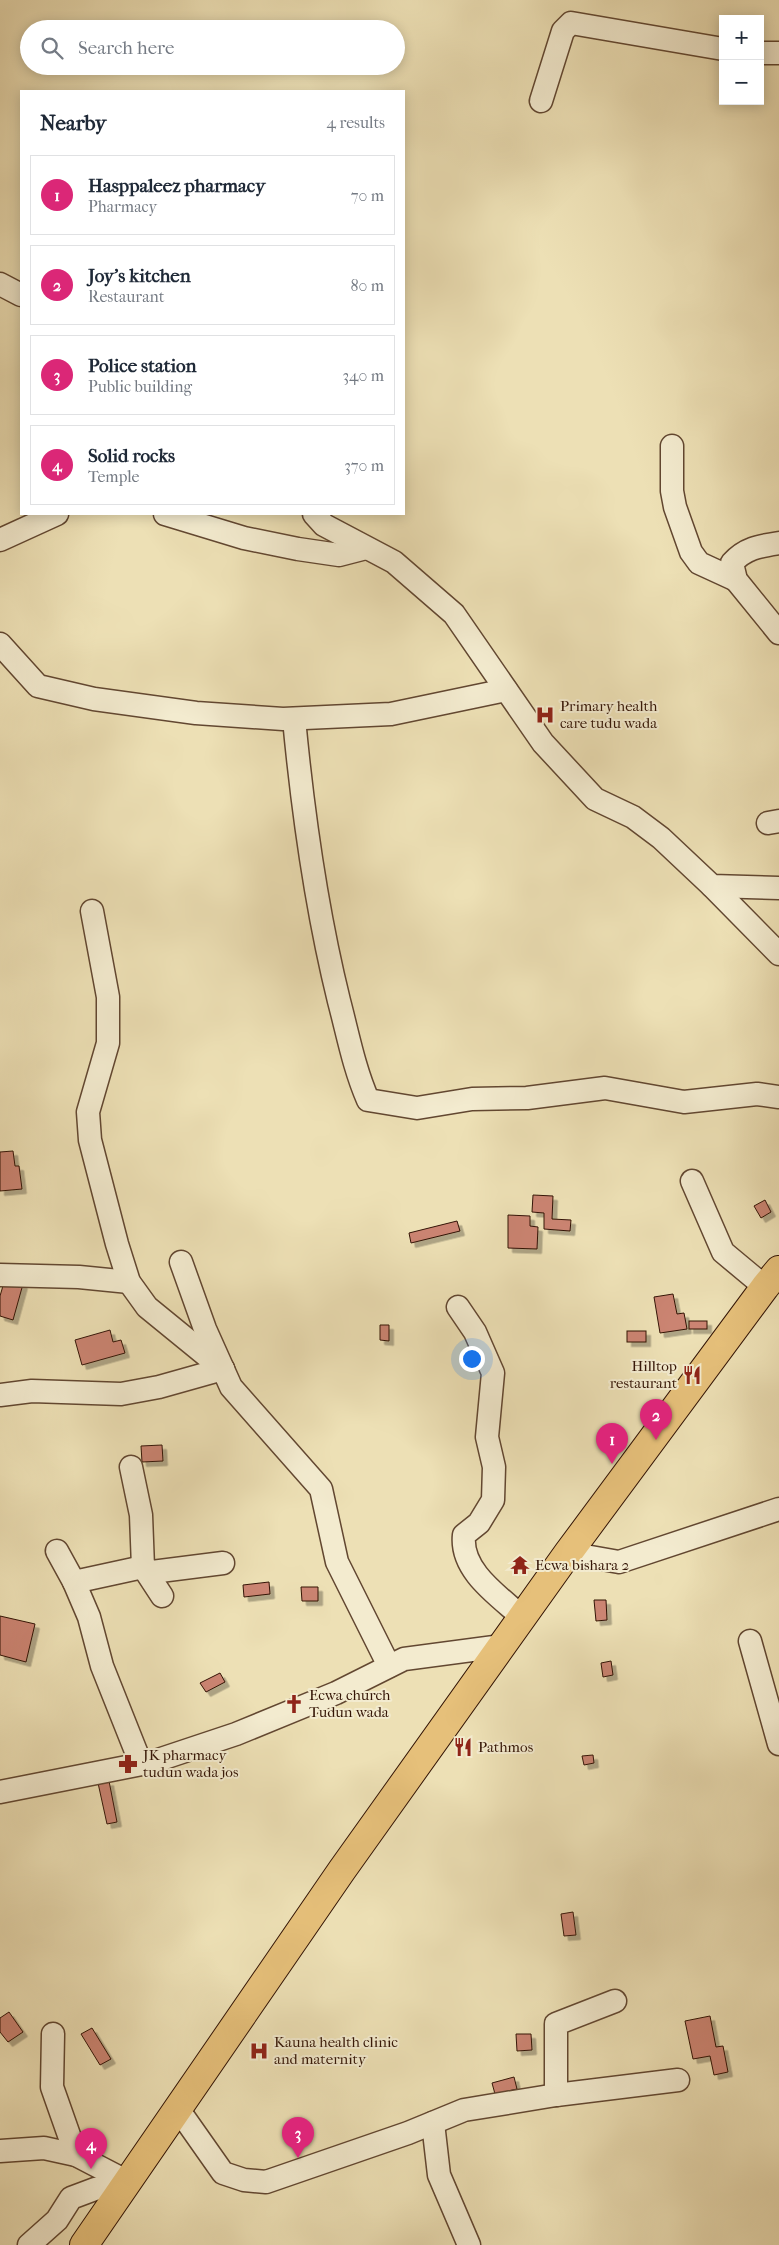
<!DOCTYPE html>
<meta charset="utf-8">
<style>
body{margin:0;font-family:"IM FELL French Canon",serif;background:#f6f6f7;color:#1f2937}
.controls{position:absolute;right:15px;top:15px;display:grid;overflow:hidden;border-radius:0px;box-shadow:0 2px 12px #0003}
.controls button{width:45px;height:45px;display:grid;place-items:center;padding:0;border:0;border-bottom:1px solid #e0e1e3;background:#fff;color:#1f2937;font:25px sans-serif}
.you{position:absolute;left:471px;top:1358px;width:18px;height:18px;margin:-12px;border:4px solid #fff;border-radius:50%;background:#1a73e8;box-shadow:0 0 0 8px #1a73e833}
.badge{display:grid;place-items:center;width:32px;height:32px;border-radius:50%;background:#db2777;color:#fff;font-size:16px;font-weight:700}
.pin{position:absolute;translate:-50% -41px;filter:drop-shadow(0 1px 2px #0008)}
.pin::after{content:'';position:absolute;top:26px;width:18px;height:15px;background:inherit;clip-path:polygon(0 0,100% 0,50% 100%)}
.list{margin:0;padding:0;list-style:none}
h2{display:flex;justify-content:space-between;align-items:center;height:65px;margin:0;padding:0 20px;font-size:21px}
h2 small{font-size:16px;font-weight:400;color:#747a83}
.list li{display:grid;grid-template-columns:32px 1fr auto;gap:15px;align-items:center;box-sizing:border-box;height:80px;margin:0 10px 10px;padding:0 10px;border:1px solid #e0e1e3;border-radius:0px}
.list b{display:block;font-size:19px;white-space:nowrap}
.list p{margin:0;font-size:16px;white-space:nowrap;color:#747a83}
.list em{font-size:16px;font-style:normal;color:#747a83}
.icon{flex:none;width:28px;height:28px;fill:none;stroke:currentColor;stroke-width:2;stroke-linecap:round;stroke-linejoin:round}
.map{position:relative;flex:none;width:779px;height:2245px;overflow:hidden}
.search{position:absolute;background:#fff;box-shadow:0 2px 12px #0003;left:20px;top:20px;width:385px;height:55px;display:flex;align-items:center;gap:12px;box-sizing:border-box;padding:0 18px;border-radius:28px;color:#747a83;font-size:19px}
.panel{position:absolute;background:#fff;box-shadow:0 2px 12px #0003;left:20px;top:90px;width:385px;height:425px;border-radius:0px}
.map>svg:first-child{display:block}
.building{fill:#cb8472;stroke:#331405;filter:url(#shadow)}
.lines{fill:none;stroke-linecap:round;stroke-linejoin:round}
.minor-casing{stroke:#624731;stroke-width:25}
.major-casing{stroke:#331405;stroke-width:30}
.minor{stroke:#f3ebcf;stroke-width:22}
.major{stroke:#e6c07a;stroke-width:28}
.labels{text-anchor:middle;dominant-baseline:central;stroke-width:4;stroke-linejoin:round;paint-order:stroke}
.poi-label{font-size:15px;fill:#331405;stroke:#f3ebcf;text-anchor:start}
</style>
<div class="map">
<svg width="779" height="2245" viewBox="0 0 779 2245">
<defs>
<filter id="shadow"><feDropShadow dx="4.5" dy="4.5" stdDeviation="0" flood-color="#0004"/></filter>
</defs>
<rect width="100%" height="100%" fill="#ede0b5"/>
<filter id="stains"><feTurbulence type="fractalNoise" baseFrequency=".004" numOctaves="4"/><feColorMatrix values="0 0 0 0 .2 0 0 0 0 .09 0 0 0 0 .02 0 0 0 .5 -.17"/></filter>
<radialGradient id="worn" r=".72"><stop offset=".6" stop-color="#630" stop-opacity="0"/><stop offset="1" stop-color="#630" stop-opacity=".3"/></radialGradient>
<!-- building -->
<g class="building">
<polygon points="13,1151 15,1166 19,1166 22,1189 0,1191 0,1152"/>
<polygon points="533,1195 553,1196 552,1219 571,1220 570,1231 544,1229 544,1213 532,1212"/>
<polygon points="765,1200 771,1212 761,1218 754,1206"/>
<polygon points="508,1215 530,1216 530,1226 538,1227 537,1249 508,1248"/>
<polygon points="457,1221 460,1231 411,1243 409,1233"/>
<polygon points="5,1279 23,1284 13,1320 0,1316 0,1296"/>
<polygon points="673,1294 677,1314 684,1313 687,1329 660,1333 654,1297"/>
<rect x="689" y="1321" width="18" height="8"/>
<polygon points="380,1325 389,1325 389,1341 380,1340"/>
<polygon points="110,1330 113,1342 121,1340 125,1353 82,1365 75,1340"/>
<rect x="627" y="1331" width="19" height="11"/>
<polygon points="162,1445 163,1461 142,1462 141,1446"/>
<polygon points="269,1582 270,1594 244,1597 243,1585"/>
<polygon points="301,1587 318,1587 318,1601 302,1601"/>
<polygon points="594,1600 606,1600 607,1620 596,1621"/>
<polygon points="0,1616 35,1624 26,1662 0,1655"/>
<polygon points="611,1661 613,1675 603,1677 601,1663"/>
<polygon points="220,1673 225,1682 206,1692 200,1683"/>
<polygon points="593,1755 594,1763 584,1765 582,1756"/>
<polygon points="109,1781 117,1822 107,1824 98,1783"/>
<polygon points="573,1912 576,1935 564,1936 561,1914"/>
<polygon points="9,2012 23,2032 8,2042 0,2032 0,2018"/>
<polygon points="710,2016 716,2047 723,2046 728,2072 714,2075 710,2056 693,2059 685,2021"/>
<polygon points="92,2028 111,2059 100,2065 81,2034"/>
<polygon points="516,2034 531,2034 532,2050 517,2051"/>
<polygon points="514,2077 517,2089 495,2094 492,2083"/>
</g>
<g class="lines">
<!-- minor casing -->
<g class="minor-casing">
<g id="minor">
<polyline points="760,53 779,53"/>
<polyline points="541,101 563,31 571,23 723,49"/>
<polyline points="0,284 21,295"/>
<polyline points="672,446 672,491 675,507 691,552 699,563 736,580"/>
<polyline points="165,514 244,538 298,549 339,555 366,548"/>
<polyline points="314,514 324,525 394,562 454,614 543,743 595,799 633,817 661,838 712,886 779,888"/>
<polyline points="0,540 57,514"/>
<path d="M779,543C760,546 745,548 732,563L736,580L779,633"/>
<polyline points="0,644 38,686 94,699 196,713 283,719 391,714 506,690"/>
<path d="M294,719C303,814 316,908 339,1001C348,1035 354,1068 368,1100L417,1108L472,1099L527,1098L605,1088L684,1102L757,1094L779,1097"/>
<polyline points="768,823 779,821"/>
<polyline points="712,886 779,954"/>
<polyline points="92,911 108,997 108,1043 88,1112 90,1140 117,1244 129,1282 147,1307 223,1369"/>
<polyline points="692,1181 723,1252 765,1287"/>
<polyline points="181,1262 205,1329 231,1387 321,1489 337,1562 389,1666"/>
<polyline points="0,1275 79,1277 129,1282"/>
<path d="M458,1307L475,1332L493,1373L487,1437L494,1467L493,1500L479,1523L464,1535C460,1571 499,1596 522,1617"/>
<polyline points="0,1395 32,1391 121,1394 159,1387 223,1369"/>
<polyline points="131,1467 141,1515 143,1567 162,1596"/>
<polyline points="57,1551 74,1582 89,1617 102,1666 141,1764"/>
<polyline points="568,1553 619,1562 779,1509"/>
<polyline points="74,1582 143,1567 152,1572 223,1563"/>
<polyline points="750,1641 779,1744"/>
<polyline points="0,1792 152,1762 236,1734 336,1693 404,1659 502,1646"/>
<polyline points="53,2034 52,2087 76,2155"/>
<polyline points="556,2095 556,2024 615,2001"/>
<polyline points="178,2109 223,2173 244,2180 266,2182 408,2133 464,2110 556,2095 678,2080"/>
<polyline points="433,2123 439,2175 469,2245"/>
<polyline points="0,2151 44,2148 76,2155 128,2182"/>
<polyline points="29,2245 57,2220 71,2198 95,2189 128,2182"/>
</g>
</g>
<!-- major casing -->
<g class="major-casing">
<polyline id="major" points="84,2245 342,1870 568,1553 765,1287 779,1270"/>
</g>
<!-- minor -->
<use href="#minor" class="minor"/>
<!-- major -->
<use href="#major" class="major"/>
</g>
<!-- icons -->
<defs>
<g id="hospital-bare" transform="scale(1.5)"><path d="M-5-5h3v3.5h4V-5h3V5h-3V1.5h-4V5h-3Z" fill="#8f2418" stroke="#f3ebcf" stroke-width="2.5" paint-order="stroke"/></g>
<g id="restaurant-bare" transform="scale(1.5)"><path d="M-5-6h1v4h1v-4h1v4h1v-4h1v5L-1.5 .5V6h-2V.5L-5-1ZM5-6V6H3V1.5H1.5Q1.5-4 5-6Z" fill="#8f2418" stroke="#f3ebcf" stroke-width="2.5" paint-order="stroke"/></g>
<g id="temple-bare" transform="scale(1.5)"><path d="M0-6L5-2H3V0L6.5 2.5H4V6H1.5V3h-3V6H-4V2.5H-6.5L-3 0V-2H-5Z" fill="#8f2418" stroke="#f3ebcf" stroke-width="2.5" paint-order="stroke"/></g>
<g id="church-bare" transform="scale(1.5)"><path d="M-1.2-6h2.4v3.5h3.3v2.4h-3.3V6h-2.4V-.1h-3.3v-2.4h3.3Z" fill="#8f2418" stroke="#f3ebcf" stroke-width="2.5" paint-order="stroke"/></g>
<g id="pharmacy-bare" transform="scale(1.5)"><path d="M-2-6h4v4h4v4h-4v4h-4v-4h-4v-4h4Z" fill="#8f2418" stroke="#f3ebcf" stroke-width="2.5" paint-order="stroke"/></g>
</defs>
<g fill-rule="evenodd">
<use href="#hospital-bare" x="545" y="715"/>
<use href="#restaurant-bare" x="692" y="1375"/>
<use href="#temple-bare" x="520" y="1565"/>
<use href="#church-bare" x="294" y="1704"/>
<use href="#restaurant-bare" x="463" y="1747"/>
<use href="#pharmacy-bare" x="128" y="1764"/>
<use href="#hospital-bare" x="259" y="2051"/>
</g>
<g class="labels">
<!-- poi labels -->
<g class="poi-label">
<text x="560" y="706">Primary health<tspan x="560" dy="17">care tudu wada</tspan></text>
<text x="677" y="1366" text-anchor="end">Hilltop<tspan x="677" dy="17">restaurant</tspan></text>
<text x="535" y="1565">Ecwa bishara 2</text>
<text x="309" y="1695">Ecwa church<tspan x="309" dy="17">Tudun wada</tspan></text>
<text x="478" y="1747">Pathmos</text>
<text x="143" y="1755">JK pharmacy<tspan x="143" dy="17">tudun wada jos</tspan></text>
<text x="274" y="2042">Kauna health clinic<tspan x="274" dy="17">and maternity</tspan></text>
</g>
</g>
<rect width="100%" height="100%" filter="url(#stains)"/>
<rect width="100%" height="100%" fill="url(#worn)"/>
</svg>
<div class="controls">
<button>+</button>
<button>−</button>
</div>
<div class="you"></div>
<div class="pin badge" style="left:612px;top:1464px">1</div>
<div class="pin badge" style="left:656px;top:1440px">2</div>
<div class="pin badge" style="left:298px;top:2158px">3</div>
<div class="pin badge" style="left:91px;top:2169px">4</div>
<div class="search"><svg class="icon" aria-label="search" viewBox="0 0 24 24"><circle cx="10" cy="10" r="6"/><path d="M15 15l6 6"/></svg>Search here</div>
<section class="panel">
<h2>Nearby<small>4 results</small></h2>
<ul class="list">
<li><span class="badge">1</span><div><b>Hasppaleez pharmacy</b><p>Pharmacy</p></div><em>70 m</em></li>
<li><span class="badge">2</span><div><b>Joy's kitchen</b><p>Restaurant</p></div><em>80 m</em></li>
<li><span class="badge">3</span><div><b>Police station</b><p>Public building</p></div><em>340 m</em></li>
<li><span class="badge">4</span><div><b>Solid rocks</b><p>Temple</p></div><em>370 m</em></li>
</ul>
</section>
</div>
